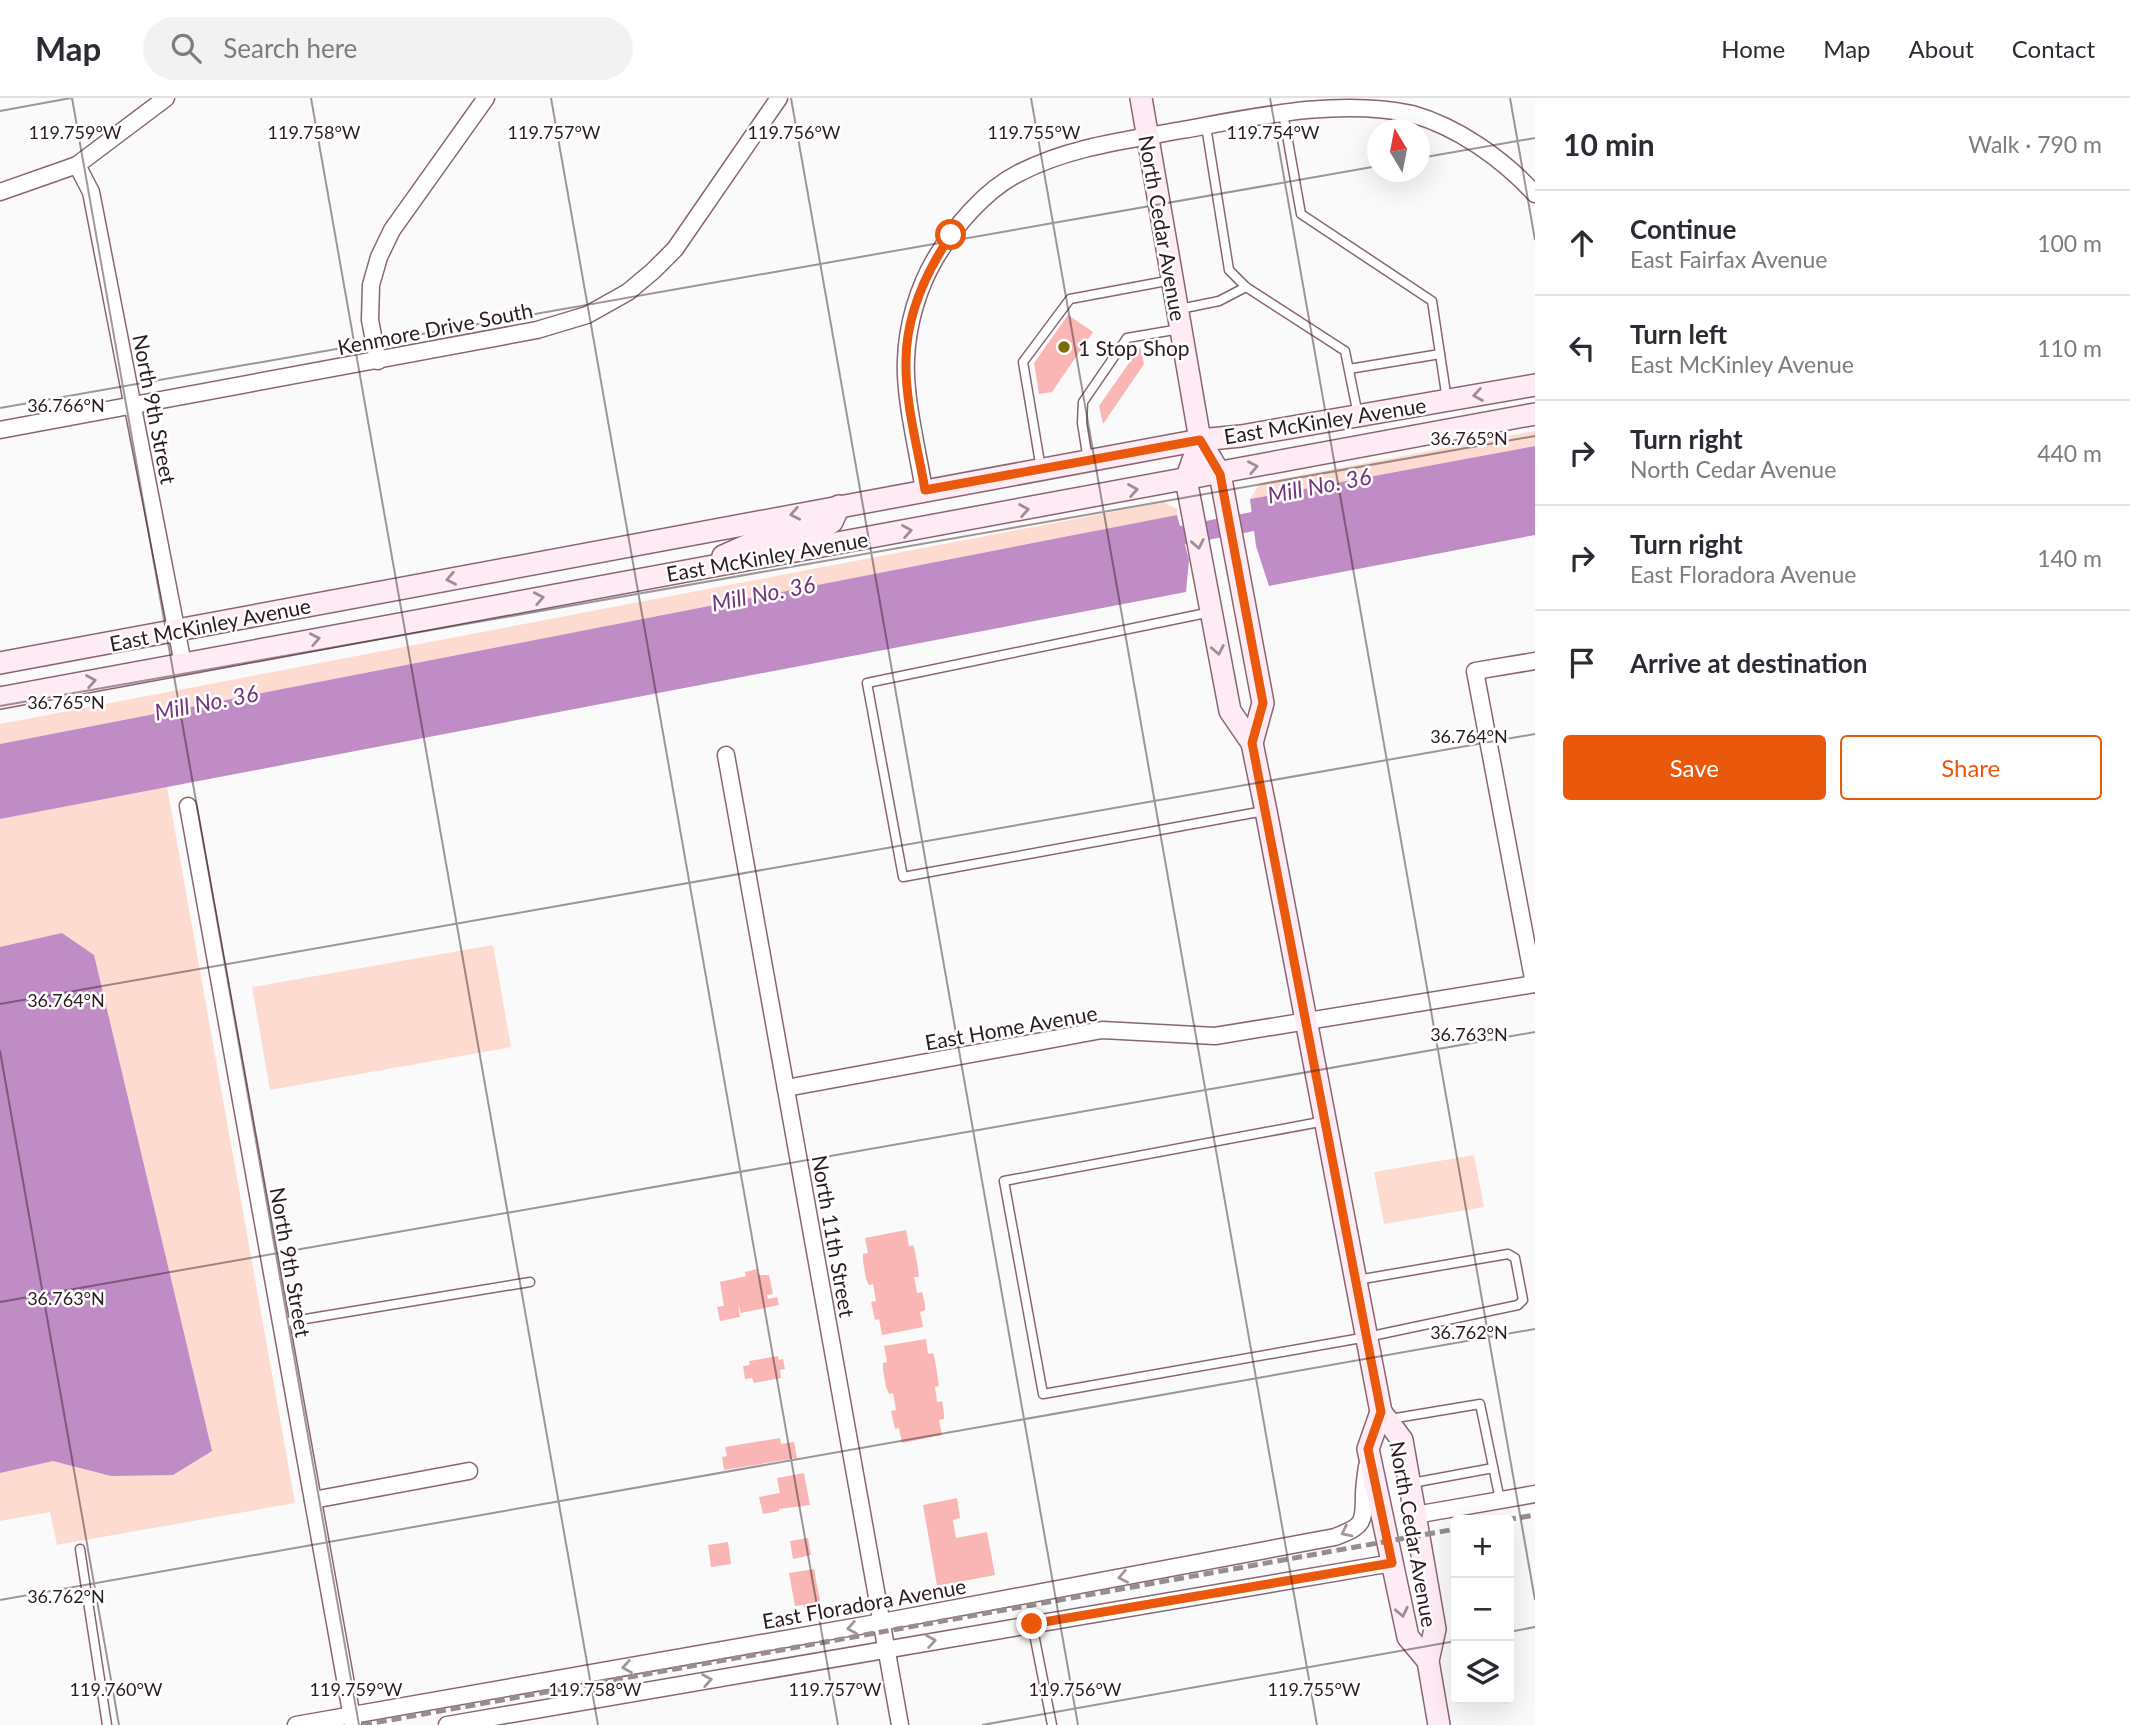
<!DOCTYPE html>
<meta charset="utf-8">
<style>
body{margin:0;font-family:Lato,sans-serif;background:#f2f2f3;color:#2b2b33}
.controls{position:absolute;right:21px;bottom:21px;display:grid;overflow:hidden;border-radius:7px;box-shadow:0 7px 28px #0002}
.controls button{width:63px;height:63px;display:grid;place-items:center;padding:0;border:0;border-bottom:2px solid #e1e1e2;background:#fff;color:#2b2b33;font:35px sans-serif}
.compass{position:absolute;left:1367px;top:21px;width:63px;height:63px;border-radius:50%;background:#fff;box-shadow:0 7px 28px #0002;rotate:350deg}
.stop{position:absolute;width:21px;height:21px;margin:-16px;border:5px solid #ea580c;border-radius:50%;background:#fff}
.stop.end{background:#ea580c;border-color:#fff;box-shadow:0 2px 7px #0008}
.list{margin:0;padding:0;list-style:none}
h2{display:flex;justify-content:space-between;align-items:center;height:91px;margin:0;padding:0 28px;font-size:30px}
h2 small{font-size:23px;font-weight:400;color:#7c7c81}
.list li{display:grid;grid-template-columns:46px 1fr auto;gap:21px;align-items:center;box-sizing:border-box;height:105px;padding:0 28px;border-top:2px solid #e1e1e2}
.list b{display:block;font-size:26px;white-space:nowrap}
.list p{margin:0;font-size:23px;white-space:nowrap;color:#7c7c81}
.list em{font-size:23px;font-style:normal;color:#7c7c81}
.actions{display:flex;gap:14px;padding:21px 28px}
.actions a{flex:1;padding:16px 0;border:2px solid #ea580c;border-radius:7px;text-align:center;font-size:24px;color:#ea580c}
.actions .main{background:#ea580c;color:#fff}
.icon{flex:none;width:38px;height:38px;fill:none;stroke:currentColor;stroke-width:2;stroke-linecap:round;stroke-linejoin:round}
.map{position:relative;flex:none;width:1535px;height:1627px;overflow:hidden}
header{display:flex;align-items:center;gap:42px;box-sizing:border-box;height:98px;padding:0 35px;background:#fff;border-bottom:2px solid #e1e1e2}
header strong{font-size:33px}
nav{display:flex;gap:38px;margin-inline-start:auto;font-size:24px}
.search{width:490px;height:63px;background:#f2f2f3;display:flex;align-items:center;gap:18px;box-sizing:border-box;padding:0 24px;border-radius:38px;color:#7c7c81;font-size:26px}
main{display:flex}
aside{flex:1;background:#fff}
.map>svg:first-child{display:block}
.green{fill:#fedbd0}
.water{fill:#bf8cc6}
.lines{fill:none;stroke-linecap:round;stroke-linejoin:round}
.canal{stroke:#bf8cc6;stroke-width:19}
.building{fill:#fab6b5}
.service-casing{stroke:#89666f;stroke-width:11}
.minor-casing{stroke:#89666f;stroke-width:19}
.secondary-casing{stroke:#89666f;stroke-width:24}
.service{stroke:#fff;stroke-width:8}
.minor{stroke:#fff;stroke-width:16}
.secondary{stroke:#feebf6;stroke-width:21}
.rail{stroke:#958d8f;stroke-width:5;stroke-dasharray:10 5;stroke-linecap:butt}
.oneway{stroke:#9f8d95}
.oneway2{stroke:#9f989a}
.route{stroke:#ea580c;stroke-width:9}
.ticks{fill:none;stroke:#2a1b1f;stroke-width:2;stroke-opacity:0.45}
.poi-dot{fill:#7d6a01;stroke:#fff;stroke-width:2.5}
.labels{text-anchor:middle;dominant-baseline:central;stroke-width:5;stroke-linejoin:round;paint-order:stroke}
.street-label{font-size:21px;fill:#2a1b1f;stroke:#fff}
.poi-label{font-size:21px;fill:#2a1b1f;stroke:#fff;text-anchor:start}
.water-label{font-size:23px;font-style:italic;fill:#72357b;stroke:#fff}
.ticks-label{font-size:18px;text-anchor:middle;fill:#2a1b1f;stroke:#fff;stroke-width:5;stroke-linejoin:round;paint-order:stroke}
</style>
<header>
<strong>Map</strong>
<div class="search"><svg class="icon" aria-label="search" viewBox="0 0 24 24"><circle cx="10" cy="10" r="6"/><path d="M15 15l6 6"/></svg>Search here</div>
<nav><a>Home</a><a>Map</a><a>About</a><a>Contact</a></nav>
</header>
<main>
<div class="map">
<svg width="1535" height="1627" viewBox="0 0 1535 1627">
<rect width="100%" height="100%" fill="#fafafa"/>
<!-- green -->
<g class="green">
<polygon points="1535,333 1535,348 1250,401 1260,385"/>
<polygon points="1164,404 1177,411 1177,417 0,646 0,626"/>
<polygon points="167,688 295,1405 57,1447 50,1414 0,1423 0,721"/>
<polygon points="493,847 511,949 270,992 252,889"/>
<polygon points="1474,1057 1484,1109 1384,1126 1374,1074"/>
</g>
<!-- water -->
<g class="water">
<polygon points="1535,348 1535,437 1269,488 1256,448 1250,401"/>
<polygon points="1177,417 1189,462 1186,494 0,721 0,646"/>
<polygon points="62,835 94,857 212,1353 173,1377 111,1378 53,1363 0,1375 0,849"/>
</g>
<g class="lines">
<!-- canal -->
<polyline class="canal" points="1158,442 1276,419"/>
</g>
<!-- building -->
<g class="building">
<polygon points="1068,217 1093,234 1052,294 1039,296 1034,265"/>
<polygon points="1140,249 1144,266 1103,326 1099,308"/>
<polygon points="906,1132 909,1148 913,1147 915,1153 918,1171 919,1179 914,1179 917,1195 922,1194 925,1206 925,1212 920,1214 923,1229 882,1237 879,1221 875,1222 871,1204 876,1203 873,1186 869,1187 866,1181 863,1163 863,1156 868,1155 865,1140"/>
<polygon points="757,1171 758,1177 769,1177 773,1196 767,1197 768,1201 777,1199 779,1207 741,1215 738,1206 740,1219 720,1223 717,1209 724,1208 720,1184 746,1178 745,1174"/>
<polygon points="926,1241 928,1256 933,1255 935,1262 939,1288 935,1289 937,1304 942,1303 944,1315 944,1321 939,1322 942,1337 902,1345 899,1330 895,1331 891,1313 896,1312 893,1295 889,1296 886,1289 883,1272 883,1265 887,1264 884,1248"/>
<polygon points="778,1258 779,1262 783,1261 785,1271 780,1272 781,1280 754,1285 752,1280 745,1281 743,1268 750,1267 749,1263"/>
<polygon points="780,1340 781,1346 794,1344 797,1360 724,1372 722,1359 727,1358 725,1349"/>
<polygon points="804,1375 810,1407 779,1411 779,1413 763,1416 759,1399 780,1395 777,1380"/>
<polygon points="957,1400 960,1420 953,1422 956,1440 987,1434 995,1477 937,1488 923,1407"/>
<polygon points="808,1440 811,1457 793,1461 790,1443"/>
<polygon points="728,1444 731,1466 711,1469 708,1447"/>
<polygon points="814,1471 821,1508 804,1511 803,1507 795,1508 789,1475"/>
</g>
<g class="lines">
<!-- service casing -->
<g class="service-casing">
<g id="service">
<polyline points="1283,15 1301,116 1432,203 1447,302"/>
<polyline points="1206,28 1229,172 1246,189 1345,253 1358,317"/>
<polyline points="1180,211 1219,203 1246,189"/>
<polyline points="1349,271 1440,256"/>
<polyline points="1088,362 1082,325 1083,304 1127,240 1180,231"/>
<polyline points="1041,371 1023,264 1070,201 1172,182"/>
<polyline points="1211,514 867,585 903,779 1264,713"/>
<polyline points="1325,1023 1004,1083 1043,1296 1367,1239 1518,1207 1523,1202 1515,1160 1508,1156 1357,1182"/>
<polyline points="281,1225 530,1184"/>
<polyline points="1390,1321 1480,1306 1500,1402"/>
<polyline points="1412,1385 1493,1370"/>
<polyline points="80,1451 107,1627"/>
<polyline points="1032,1526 1052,1627"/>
</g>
</g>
<!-- minor casing -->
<g class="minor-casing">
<g id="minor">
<polyline points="77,67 91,94 183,566"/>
<polyline points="0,94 77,67 166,0"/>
<polyline points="378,263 370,222 371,187 379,159 392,132 486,0"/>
<polyline points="0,332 537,232 587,217 628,194 653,173 675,151 779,0"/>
<path d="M924,392C918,354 904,299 906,262C907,227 918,190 935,161C954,129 985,92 1019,75C1069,49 1127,42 1182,32C1255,19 1338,0 1412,16C1458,29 1503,61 1535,96"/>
<polyline points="726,657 900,1627"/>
<polyline points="188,708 353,1625"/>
<polyline points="1534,886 1475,573 1535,563"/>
<polyline points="786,990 1102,932 1215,938 1535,886"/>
<polyline points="313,1402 469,1373"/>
<polyline points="1415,1417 1535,1396"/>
<path d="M296,1627L882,1524L1335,1439C1363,1428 1364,1426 1364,1397C1364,1387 1366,1377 1367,1368"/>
<polyline points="447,1627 1392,1465"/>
</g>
</g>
<!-- secondary casing -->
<g class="secondary-casing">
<g id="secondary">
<polyline points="1141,0 1200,342 1220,376 1263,605 1252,645"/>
<polyline points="1200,342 1186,382 1190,402 1230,613 1252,645 1266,713 1381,1314 1402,1342 1435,1531 1428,1563 1439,1627"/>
<polyline points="723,458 759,442 820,430 832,424 839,408"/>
<polyline points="0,565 1200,342 1241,338 1535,287"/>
<polyline points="0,600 1535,316"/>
<polyline points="1381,1314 1368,1351 1408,1539 1428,1563"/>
</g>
</g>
<!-- service -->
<use href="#service" class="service"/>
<!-- minor -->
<use href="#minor" class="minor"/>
<!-- secondary -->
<use href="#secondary" class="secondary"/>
<!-- rail -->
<g class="rail">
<polyline points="1506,1422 1535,1417"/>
<polyline points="362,1627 1456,1431"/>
</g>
</g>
<!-- one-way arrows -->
<defs><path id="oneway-chevron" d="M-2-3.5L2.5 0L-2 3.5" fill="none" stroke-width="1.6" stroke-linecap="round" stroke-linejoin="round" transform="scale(1.75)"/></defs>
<g class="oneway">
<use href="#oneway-chevron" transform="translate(1478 297) rotate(170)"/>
<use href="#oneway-chevron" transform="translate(1253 369) rotate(-11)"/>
<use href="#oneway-chevron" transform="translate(1133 392) rotate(-10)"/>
<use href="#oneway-chevron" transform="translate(1024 412) rotate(-10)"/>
<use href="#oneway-chevron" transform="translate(795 416) rotate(169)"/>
<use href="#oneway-chevron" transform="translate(907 433) rotate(-10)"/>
<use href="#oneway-chevron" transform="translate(1198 446) rotate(79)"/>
<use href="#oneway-chevron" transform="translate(451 481) rotate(169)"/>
<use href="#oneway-chevron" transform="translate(539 500) rotate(-11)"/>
<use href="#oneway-chevron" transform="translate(315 541) rotate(-11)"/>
<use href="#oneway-chevron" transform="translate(1218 552) rotate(79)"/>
<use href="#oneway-chevron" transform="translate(91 583) rotate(-10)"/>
<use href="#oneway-chevron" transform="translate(1402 1514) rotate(78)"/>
</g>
<g class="oneway2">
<use href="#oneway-chevron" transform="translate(1346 1434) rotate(153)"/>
<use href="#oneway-chevron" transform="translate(1123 1479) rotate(169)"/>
<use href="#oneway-chevron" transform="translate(852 1530) rotate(170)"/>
<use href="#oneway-chevron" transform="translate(931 1543) rotate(-10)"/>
<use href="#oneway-chevron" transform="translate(627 1569) rotate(170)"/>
<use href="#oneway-chevron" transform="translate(707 1582) rotate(-10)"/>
</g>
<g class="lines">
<!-- route -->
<path class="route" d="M951,137C926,174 906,217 906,263C905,304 918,351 925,392L1200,342L1220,376L1263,605L1252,645L1381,1314L1368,1351L1392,1465L1032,1526"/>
</g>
<!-- ticks -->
<path class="ticks" d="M72,0L359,1627M311,0L598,1627M551,0L838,1627M791,0L1078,1627M1031,0L1317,1627M1270,0L1535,1502M1510,0L1535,142M0,13L71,0M1420,60L1535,40M0,310L1378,68M0,608L1535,338M0,906L1535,636M0,953L119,1627M0,1204L1535,934M0,1502L1535,1231M1509,1534L1535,1529M982,1627L1456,1543"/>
<!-- markers -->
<circle class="poi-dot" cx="1064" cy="249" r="7"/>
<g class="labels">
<!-- street labels -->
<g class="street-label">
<text transform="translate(1163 130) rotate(80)">North Cedar Avenue</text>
<text transform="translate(435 230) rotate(-11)">Kenmore Drive South</text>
<text transform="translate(155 311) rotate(79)">North 9th Street</text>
<text transform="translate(1325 322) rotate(-9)">East McKinley Avenue</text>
<text transform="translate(767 458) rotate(-10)">East McKinley Avenue</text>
<text transform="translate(210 526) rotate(-11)">East McKinley Avenue</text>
<text transform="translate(1011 929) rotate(-10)">East Home Avenue</text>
<text transform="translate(834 1138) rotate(80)">North 11th Street</text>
<text transform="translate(291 1164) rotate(80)">North 9th Street</text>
<text transform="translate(1414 1436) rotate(80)">North Cedar Avenue</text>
<text transform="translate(864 1505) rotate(-10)">East Floradora Avenue</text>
</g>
<!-- poi labels -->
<g class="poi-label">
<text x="1078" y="249">1 Stop Shop</text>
</g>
<!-- water labels -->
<g class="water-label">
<text transform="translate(1319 387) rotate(-11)">Mill No. 36</text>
<text transform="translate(763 495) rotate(-11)">Mill No. 36</text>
<text transform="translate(206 604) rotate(-11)">Mill No. 36</text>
</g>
</g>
<g class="ticks-label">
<text x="75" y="41">119.759°W</text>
<text x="314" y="41">119.758°W</text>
<text x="554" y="41">119.757°W</text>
<text x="794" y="41">119.756°W</text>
<text x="1034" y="41">119.755°W</text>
<text x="1273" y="41">119.754°W</text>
<text x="66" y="314">36.766°N</text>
<text x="1469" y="347">36.765°N</text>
<text x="66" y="611">36.765°N</text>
<text x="1469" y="645">36.764°N</text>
<text x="66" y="909">36.764°N</text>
<text x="1469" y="943">36.763°N</text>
<text x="66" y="1207">36.763°N</text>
<text x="1469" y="1241">36.762°N</text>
<text x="66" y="1505">36.762°N</text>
<text x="116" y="1598">119.760°W</text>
<text x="356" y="1598">119.759°W</text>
<text x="595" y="1598">119.758°W</text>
<text x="835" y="1598">119.757°W</text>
<text x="1075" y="1598">119.756°W</text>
<text x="1314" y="1598">119.755°W</text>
</g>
</svg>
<div class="controls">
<button>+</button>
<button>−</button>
<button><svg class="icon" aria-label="layers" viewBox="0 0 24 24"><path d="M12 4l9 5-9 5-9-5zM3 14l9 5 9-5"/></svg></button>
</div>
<svg class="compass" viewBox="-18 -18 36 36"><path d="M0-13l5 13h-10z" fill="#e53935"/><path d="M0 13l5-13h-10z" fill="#7c7c81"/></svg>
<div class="stop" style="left:951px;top:137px"></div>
<div class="stop end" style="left:1032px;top:1526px"></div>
</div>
<aside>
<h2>10 min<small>Walk · 790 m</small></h2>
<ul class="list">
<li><svg class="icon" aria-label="ahead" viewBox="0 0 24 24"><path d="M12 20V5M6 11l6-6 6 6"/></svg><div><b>Continue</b><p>East Fairfax Avenue</p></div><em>100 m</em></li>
<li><svg class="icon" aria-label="left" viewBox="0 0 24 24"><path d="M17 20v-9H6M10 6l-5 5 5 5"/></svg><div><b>Turn left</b><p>East McKinley Avenue</p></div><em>110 m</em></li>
<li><svg class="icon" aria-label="right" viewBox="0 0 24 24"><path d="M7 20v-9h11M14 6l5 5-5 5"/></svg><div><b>Turn right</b><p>North Cedar Avenue</p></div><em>440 m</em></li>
<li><svg class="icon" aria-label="right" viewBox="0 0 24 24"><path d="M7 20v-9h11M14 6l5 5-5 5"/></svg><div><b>Turn right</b><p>East Floradora Avenue</p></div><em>140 m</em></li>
<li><svg class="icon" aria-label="arrive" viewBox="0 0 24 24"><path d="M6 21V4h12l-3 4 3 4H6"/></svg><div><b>Arrive at destination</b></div></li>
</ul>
<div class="actions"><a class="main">Save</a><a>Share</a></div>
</aside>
</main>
